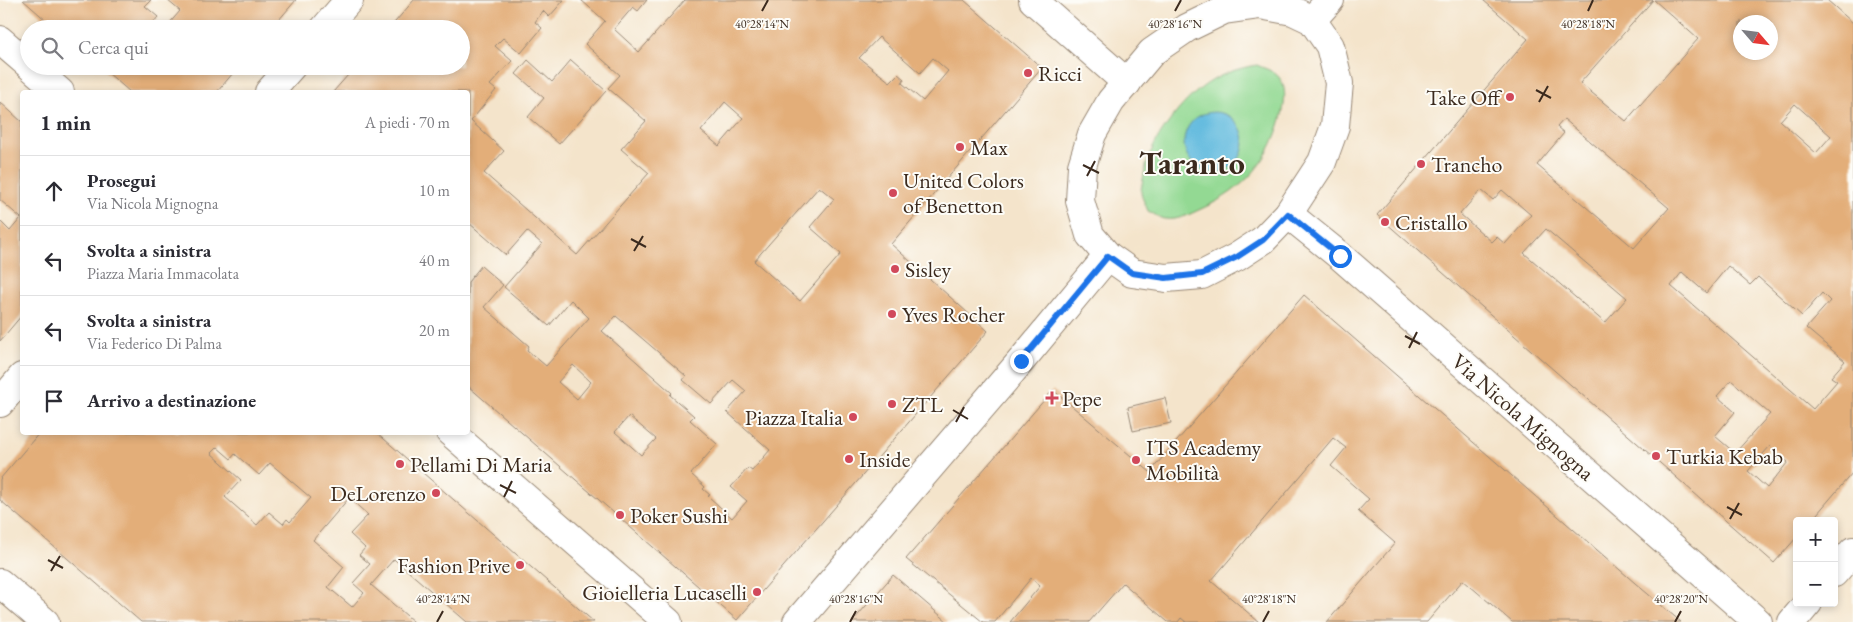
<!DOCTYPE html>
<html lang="it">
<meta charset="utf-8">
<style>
body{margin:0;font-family:"EB Garamond",serif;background:#f7f7f7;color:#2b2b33}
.controls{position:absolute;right:15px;bottom:15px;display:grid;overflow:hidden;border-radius:5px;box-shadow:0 2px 8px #0003}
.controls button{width:45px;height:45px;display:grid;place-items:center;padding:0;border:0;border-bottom:1px solid #e1e1e2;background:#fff;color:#2b2b33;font:25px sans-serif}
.compass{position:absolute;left:1733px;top:15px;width:45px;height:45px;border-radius:50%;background:#fff;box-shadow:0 2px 8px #0003;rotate:118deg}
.stop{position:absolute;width:15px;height:15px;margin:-11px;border:4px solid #1a73e8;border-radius:50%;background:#fff}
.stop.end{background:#1a73e8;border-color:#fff;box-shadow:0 1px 5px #0008}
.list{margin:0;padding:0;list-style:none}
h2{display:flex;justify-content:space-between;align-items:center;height:65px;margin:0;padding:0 20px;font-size:21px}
h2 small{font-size:16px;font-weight:400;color:#7c7c81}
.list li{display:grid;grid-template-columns:32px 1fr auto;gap:15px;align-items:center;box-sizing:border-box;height:70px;padding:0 20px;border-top:1px solid #e1e1e2}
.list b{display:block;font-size:19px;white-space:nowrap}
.list p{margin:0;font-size:16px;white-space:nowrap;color:#7c7c81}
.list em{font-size:16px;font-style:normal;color:#7c7c81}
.icon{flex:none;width:28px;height:28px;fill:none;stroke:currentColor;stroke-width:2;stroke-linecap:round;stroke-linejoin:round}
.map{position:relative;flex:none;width:1853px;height:622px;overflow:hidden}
.search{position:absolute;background:#fff;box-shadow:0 2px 8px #0003;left:20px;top:20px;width:450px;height:55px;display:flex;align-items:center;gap:12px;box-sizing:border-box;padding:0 18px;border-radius:28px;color:#7c7c81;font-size:19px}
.panel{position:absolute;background:#fff;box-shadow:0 2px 8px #0003;left:20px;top:90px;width:450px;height:345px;border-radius:5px}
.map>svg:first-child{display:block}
.green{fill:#93d993;stroke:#678258}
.water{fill:#60bade;stroke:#4e727e}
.building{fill:#e3ae79;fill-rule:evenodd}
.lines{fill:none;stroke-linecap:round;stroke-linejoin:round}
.pedestrian-casing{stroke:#988774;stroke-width:30}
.minor-casing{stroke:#988774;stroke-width:30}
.secondary-casing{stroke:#988774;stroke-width:30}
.pedestrian{stroke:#fff;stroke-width:28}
.minor{stroke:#fff;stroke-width:28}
.secondary{stroke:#fff;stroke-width:28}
.route{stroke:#1a73e8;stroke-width:6}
.ticks{fill:none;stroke:#3b2a1e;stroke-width:2}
.poi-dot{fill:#d1495b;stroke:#fdfcf7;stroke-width:2}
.labels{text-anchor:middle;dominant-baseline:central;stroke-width:4;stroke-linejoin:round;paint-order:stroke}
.poi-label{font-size:22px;fill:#3b2a1e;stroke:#fdfcf7;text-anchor:start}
.street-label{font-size:22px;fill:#3b2a1e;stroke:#fdfcf7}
.town-label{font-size:32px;font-weight:bold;fill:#3b2a1e;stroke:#fdfcf7}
.ticks-label{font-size:12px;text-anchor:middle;fill:#3b2a1e;stroke:#fdfcf7;stroke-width:4;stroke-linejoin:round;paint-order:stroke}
</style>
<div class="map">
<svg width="1853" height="622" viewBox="0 0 1853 622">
<rect width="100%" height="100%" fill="#fdfcf7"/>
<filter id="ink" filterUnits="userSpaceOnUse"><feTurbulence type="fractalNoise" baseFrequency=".02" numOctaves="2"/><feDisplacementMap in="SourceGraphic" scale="10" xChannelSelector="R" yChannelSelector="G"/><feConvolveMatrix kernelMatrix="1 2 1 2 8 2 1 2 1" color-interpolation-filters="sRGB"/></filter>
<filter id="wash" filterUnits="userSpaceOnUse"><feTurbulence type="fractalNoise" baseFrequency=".0096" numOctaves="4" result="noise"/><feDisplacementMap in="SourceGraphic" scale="20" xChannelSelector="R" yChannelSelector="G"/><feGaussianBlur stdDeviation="1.12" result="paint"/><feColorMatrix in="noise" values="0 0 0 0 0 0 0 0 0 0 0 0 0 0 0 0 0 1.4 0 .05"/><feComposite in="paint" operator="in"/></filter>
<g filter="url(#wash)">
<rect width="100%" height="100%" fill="#f4e4cb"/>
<!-- green -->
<path class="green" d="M1257,65C1263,68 1272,70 1277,75C1287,85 1285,99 1283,111C1272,159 1246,189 1201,209C1190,214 1178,221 1165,219C1160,219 1153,213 1148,211C1146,205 1142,199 1141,193C1141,187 1143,179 1144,174C1148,154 1157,138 1169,122C1192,91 1217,71 1257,65Z"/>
<!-- water -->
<circle class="water" cx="1214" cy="142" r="30"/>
<g id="blocks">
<!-- building -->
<g class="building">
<polygon points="23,0 151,0 145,6 158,17 148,29 56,29"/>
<polygon points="167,0 296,0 271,29 172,29 168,25 180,11"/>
<path d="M414,0H564L549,17L543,11L535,22L542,28L521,53L503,38L495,46L512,61L490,85L496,90L471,121L504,151L484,173L577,255L649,173L621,149L646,121L608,88L620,75L585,44L605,21L581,0H647L638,11L633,7L614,29L639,52L685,0H964L1042,68L891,244L988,331L737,620L468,386V282L481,266L503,285L484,307L529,346L527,350L546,366L589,318L571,300L549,326L504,287L542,244L527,231L506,255L469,223L468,225V92H333L356,66H461V29H389ZM879,37L920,73L933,58L948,71L923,101L902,83L904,79L898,74L890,82L859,58ZM725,102L743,118L719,146L701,131ZM819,187L834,199L810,227L841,254L800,301L754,261ZM616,316L686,376L683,380L711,404L733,380L746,391L727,412L770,450L752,471L748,468L731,487L747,501L732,518L708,496L710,495L703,489L705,487L691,474L717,444L690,420L694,416L670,395L672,393L602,331ZM573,365L591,382L577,399L558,382ZM629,416L656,439L641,455L615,432Z"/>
<path d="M1483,0H1653L1580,83L1626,121L1698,39L1654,0H1827L1853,23V472L1811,521H1797V537L1774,563L1377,215L1528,39ZM1740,22H1770V52H1740ZM1795,104L1831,136L1816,153L1780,121ZM1564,119L1669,208L1634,248L1537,165L1564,133L1557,127ZM1481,190L1493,200L1502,190L1531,215L1505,244L1497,237L1492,242L1460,214ZM1546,229L1627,298L1605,323L1524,253ZM1728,266L1750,285L1758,277L1802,316L1822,293L1830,301L1806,328L1845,361L1831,377L1837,381L1813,409L1671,286L1682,272L1706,293ZM1731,380L1770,414L1735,453L1715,436L1735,412L1717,396ZM1770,446L1788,462L1767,488L1748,471Z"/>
<polygon points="528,60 552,82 571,60 606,91 559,144 528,117 544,98 516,74"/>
<polygon points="100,66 239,66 217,92 130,92"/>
<polygon points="0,102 22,122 22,315 0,341 0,221 10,231 21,218 0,200"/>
<polygon points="1304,295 1635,583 1681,622 1512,622 1463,580 1427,622 1327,622 1395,543 1358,511 1369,499 1331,466 1346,448 1333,438 1211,581 1259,622 1186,622 1181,618 1178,622 1168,622 1123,583 1089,622 1010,622 1040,586 1031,578 995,622 983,622 906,559 1053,390 1150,472"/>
<polygon points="1165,398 1171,423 1133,431 1128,407"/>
<path d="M40,432H376L594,622H467L394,559L371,585L414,622H141L0,500V479ZM217,447L231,459L235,454L259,475L270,463L311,498L290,522L287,519L283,524L269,512L257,525L225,497L241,480L211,453ZM349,498L368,515L350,534L365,548L359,555L370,564L353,583L364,593L352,607L328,587L344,567L313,540Z"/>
<polygon points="893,575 948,622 852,622"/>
</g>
</g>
</g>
<g filter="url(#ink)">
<use href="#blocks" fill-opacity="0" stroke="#988774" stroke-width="1"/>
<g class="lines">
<!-- pedestrian casing -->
<g class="pedestrian-casing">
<g id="pedestrian">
<polyline points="1033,0 1127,83"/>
<polygon points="1260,5 1293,11 1312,20 1330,46 1339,83 1335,126 1322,162 1288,214 1263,240 1237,257 1202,275 1166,278 1132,273 1108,256 1090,235 1080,201 1082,166 1092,134 1111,101 1152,52 1187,28 1224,10"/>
<polyline points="1312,20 1330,0"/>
<polyline points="1288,214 1340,256 1758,622"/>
<polyline points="797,622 1021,361 1108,256"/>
</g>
</g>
<!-- minor casing -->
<g class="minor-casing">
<g id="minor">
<polyline points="324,29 349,0"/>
<polyline points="0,40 29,65"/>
<polyline points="30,66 60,92"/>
<polyline points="269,92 292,66"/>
<polyline points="0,403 22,377"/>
<polyline points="450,432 668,622"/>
<polyline points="0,583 45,622"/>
</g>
</g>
<!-- secondary casing -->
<g class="secondary-casing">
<g id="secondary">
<polyline points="1834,573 1853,551"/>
<polyline points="1792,622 1808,603"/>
</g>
</g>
<!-- pedestrian -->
<use href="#pedestrian" class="pedestrian"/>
<!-- minor -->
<use href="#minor" class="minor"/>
<!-- secondary -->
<use href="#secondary" class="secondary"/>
</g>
</g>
<g class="lines" filter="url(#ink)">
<!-- route -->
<polyline class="route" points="1021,361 1108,256 1132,273 1166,278 1202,274 1237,257 1263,240 1288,214 1340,256"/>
</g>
<!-- ticks -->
<path class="ticks" d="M762,11L768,0M1175,11L1181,0M1588,11L1593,0M1536,90L1551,98M1539,102L1548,86M1083,165L1099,173M1087,176L1095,161M631,239L646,247M634,251L643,236M1405,336L1420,344M1409,348L1417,332M953,410L968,419M956,422L964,407M500,485L516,493M504,497L512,481M1727,507L1742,515M1730,519L1739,503M48,560L63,568M51,571L60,556M437,622L443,611M850,622L856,611M1263,622L1269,611M1675,622L1681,611"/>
<!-- markers -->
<g class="poi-dot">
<circle cx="1028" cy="73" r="5"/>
<circle cx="1510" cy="97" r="5"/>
<circle cx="960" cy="147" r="5"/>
<circle cx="1421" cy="164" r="5"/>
<circle cx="893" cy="193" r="5"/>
<circle cx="1385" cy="222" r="5"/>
<circle cx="895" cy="269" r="5"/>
<circle cx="892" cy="314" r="5"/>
<path d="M1049.5 390.5h5v5h5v5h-5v5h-5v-5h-5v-5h5z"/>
<circle cx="892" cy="404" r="5"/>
<circle cx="853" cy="417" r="5"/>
<circle cx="1656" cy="456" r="5"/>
<circle cx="849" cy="459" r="5"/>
<circle cx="1136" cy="460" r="5"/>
<circle cx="400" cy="464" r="5"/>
<circle cx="436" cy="493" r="5"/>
<circle cx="620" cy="515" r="5"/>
<circle cx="520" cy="565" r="5"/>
<circle cx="757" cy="592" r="5"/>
</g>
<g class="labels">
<!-- poi labels -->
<g class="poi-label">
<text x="1038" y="73">Ricci</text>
<text x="1500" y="97" text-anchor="end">Take Off</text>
<text x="970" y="147">Max</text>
<text x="1431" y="164">Trancho</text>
<text x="903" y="180">United Colors<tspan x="903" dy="25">of Benetton</tspan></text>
<text x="1395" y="222">Cristallo</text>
<text x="905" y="269">Sisley</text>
<text x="902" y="314">Yves Rocher</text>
<text x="1062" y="398">Pepe</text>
<text x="902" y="404">ZTL</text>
<text x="843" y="417" text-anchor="end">Piazza Italia</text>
<text x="1146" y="447">ITS Academy<tspan x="1146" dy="25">Mobilità</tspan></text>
<text x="1666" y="456">Turkia Kebab</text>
<text x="859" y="459">Inside</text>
<text x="410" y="464">Pellami Di Maria</text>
<text x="426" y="493" text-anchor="end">DeLorenzo</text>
<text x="630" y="515">Poker Sushi</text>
<text x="510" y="565" text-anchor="end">Fashion Prive</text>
<text x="747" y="592" text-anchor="end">Gioielleria Lucaselli</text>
</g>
<!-- street labels -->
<g class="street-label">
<text transform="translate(1523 417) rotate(41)">Via Nicola Mignogna</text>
</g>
<!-- town labels -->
<g class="town-label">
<text x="1192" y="163">Taranto</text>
</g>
</g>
<g class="ticks-label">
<text x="762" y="28">40°28'14"N</text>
<text x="1175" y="28">40°28'16"N</text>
<text x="1588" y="28">40°28'18"N</text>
<text x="443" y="603">40°28'14"N</text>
<text x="856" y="603">40°28'16"N</text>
<text x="1269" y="603">40°28'18"N</text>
<text x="1681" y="603">40°28'20"N</text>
</g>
</svg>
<div class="controls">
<button>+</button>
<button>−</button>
</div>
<svg class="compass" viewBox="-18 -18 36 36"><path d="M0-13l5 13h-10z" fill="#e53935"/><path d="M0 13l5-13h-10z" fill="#7c7c81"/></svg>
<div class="stop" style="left:1340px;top:256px"></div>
<div class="stop end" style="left:1021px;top:361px"></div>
<div class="search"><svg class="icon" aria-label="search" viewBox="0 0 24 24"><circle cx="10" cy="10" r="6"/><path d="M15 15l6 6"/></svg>Cerca qui</div>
<section class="panel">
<h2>1 min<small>A piedi · 70 m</small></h2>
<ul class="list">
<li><svg class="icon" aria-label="ahead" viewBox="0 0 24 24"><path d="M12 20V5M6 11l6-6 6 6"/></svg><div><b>Prosegui</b><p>Via Nicola Mignogna</p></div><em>10 m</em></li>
<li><svg class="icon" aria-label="left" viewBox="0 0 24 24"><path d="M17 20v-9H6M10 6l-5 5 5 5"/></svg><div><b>Svolta a sinistra</b><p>Piazza Maria Immacolata</p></div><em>40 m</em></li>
<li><svg class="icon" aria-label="left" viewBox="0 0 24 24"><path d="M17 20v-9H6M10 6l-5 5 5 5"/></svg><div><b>Svolta a sinistra</b><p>Via Federico Di Palma</p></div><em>20 m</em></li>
<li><svg class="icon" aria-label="arrive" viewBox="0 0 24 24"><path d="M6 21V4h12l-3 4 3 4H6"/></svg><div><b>Arrivo a destinazione</b></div></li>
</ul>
</section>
</div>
